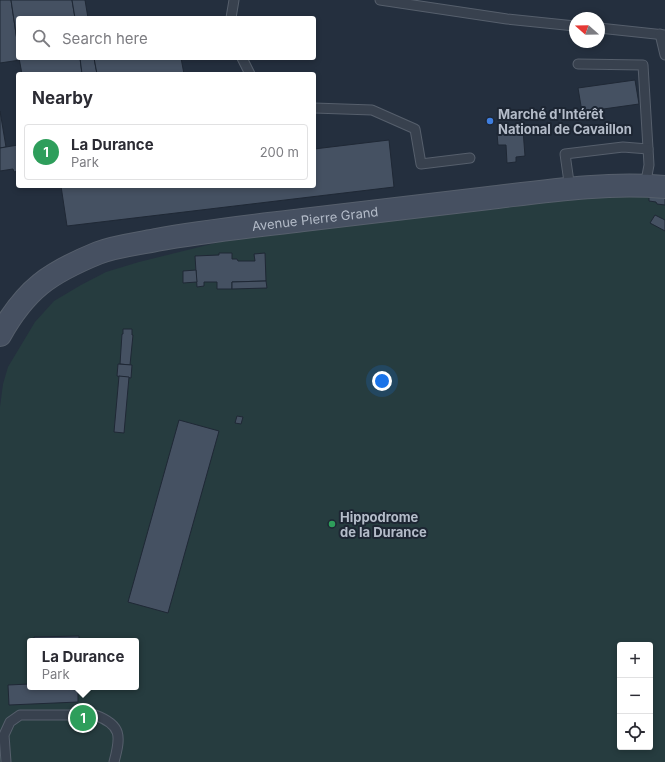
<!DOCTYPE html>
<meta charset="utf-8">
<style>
body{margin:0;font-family:Inter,sans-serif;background:#f2f2f3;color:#2b2b33}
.controls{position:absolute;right:12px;bottom:12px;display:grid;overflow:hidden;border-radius:4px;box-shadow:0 2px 6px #0003}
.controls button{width:36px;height:36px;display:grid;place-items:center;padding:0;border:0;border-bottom:1px solid #e1e1e2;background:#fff;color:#2b2b33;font:20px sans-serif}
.compass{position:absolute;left:569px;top:12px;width:36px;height:36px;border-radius:50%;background:#fff;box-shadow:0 2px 6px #0003;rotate:290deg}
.you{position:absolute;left:382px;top:381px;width:14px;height:14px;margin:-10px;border:3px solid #fff;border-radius:50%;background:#1a73e8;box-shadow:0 0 0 6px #1a73e833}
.badge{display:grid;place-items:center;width:26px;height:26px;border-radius:50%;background:#db2777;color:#fff;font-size:13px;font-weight:700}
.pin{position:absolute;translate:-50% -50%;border:2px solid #fff;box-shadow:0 1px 4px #0006}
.popup{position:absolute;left:27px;top:638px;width:112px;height:52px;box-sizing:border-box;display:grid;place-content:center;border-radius:4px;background:#fff;filter:drop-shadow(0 1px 3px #0005);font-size:13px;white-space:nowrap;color:#7c7c81}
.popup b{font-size:15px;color:#2b2b33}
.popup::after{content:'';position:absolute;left:50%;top:100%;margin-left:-8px;border:8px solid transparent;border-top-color:#fff}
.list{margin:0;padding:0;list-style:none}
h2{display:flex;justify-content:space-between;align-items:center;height:52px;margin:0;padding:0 16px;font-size:17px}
h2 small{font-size:13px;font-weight:400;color:#7c7c81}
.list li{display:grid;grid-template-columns:26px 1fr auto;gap:12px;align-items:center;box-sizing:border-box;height:56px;margin:0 8px 8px;padding:0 8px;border:1px solid #e1e1e2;border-radius:4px}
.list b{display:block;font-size:15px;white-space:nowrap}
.list p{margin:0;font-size:13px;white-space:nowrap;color:#7c7c81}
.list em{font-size:13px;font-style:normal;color:#7c7c81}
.icon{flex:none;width:22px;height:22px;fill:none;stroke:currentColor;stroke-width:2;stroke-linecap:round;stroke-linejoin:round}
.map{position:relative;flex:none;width:665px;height:762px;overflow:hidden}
.search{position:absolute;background:#fff;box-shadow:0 2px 6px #0003;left:16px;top:16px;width:300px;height:44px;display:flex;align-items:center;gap:10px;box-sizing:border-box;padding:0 14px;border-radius:4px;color:#7c7c81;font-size:15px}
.panel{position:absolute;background:#fff;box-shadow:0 2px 6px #0003;left:16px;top:72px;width:300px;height:116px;border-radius:4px}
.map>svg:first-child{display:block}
.green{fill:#263c3f;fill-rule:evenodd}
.building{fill:#455162;stroke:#1f2835}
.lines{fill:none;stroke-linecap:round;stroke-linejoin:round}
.lane-casing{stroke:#565f6c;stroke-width:11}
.secondary-casing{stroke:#565f6c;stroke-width:24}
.lane{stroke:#38414e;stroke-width:9}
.secondary{stroke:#465061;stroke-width:22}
.shop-dot{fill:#3f7fe0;stroke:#1d2633;stroke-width:1.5}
.leisure-dot{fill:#2e9e5b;stroke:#1d2633;stroke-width:1.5}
.labels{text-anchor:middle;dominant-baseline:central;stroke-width:4;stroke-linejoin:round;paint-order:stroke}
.poi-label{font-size:13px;font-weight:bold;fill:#b4bcc9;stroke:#1d2633;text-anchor:start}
.street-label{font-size:13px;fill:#b4bcc9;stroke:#1d2633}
</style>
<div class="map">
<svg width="665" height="762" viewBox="0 0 665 762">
<rect width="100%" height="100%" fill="#242f3e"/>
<!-- green -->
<path class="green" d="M649,196L665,197V762H0V407L3,384L8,367L35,322L54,301L81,285L106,272L139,262L252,234L593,197ZM30,641H136V687H30ZM620,645H650V747H620Z"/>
<!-- building -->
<g class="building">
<polygon points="0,0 11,0 18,47 18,58 19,58 20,60 0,63"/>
<polygon points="11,0 72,0 75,18 18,18 18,47"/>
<polygon points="72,0 85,0 88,18 75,18"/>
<polygon points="19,58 80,58 82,74 22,74"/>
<polygon points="80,58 94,58 97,74 82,74"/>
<polygon points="94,58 181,58 184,74 97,74"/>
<polygon points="635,80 639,104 582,112 578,88"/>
<polygon points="0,111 6,147 0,148"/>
<polygon points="523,130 525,156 516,157 516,162 507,163 506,145 498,145 497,133"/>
<polygon points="389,140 394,187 67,226 61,186 314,186 314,149"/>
<polygon points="18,145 18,171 14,172 13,169 0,171 0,148"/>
<polygon points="649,196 665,197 665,205 657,204 656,202 649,201"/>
<polygon points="655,215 665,220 665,231 650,223"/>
<polygon points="219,253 232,253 232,259 237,259 238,261 255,261 254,254 265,253 266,281 232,282 232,289 217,289 217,282 204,282 204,286 197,287 195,256 219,255"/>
<polygon points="196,270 197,282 183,283 183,271"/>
<polygon points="266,281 267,288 232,289 232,282"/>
<polygon points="123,329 132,329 132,335 133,335 130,365 120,364 122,334 123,334"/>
<polygon points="118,364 132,365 131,378 117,376"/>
<polygon points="119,376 129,377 124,433 114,432"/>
<polygon points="237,416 243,417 241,424 235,423"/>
<polygon points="179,420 219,431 168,613 128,602"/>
<polygon points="79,636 79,641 34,641 34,637"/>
<polygon points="30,684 30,687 78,687 78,702 9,705 8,685"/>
</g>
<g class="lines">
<!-- lane casing -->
<g class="lane-casing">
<g id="lane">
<polyline points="380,0 507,19 575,26"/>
<polyline points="231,18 234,0"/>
<polyline points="599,28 665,35"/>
<polyline points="660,34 665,55"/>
<polyline points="242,58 250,74"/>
<polyline points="578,64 643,65 649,165 645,186"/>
<polyline points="314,108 372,110 415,129 421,164 470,158"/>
<polyline points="570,189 565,154 623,147 648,149"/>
<path d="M6,762L4,735L10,722L20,715H95C122,725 121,736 114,762"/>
</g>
</g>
<!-- secondary casing -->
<g class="secondary-casing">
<g id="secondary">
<path id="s1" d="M0,335C26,289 49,273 98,253C116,246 137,244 156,240C205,231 254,226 303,220C365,213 427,205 489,198C547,191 606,182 665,187"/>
</g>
</g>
<!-- lane -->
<use href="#lane" class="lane"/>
<!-- secondary -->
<use href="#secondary" class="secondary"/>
</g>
<!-- markers -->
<circle class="shop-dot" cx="490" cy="121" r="4"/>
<circle class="leisure-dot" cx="332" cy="524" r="4"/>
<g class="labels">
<!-- poi labels -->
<g class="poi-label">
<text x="498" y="114">Marché d'Intérêt<tspan x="498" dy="15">National de Cavaillon</tspan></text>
<text x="340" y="517">Hippodrome<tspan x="340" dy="15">de la Durance</tspan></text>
</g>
<!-- street labels -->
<g class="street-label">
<text stroke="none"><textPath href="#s1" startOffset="351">Avenue Pierre Grand</textPath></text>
</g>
</g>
</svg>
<div class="controls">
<button>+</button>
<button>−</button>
<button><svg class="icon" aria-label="locate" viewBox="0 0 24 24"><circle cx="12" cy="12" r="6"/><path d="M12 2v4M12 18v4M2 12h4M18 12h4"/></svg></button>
</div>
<svg class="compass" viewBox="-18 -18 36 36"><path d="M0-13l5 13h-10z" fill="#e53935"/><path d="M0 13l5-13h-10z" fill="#7c7c81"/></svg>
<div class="you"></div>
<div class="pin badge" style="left:83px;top:718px;background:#2e9e5b">1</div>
<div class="popup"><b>La Durance</b>Park</div>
<div class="search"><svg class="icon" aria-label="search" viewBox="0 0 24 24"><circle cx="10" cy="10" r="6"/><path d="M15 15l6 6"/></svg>Search here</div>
<section class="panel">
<h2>Nearby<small></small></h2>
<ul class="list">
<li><span class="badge" style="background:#2e9e5b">1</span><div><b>La Durance</b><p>Park</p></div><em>200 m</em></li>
</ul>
</section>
</div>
